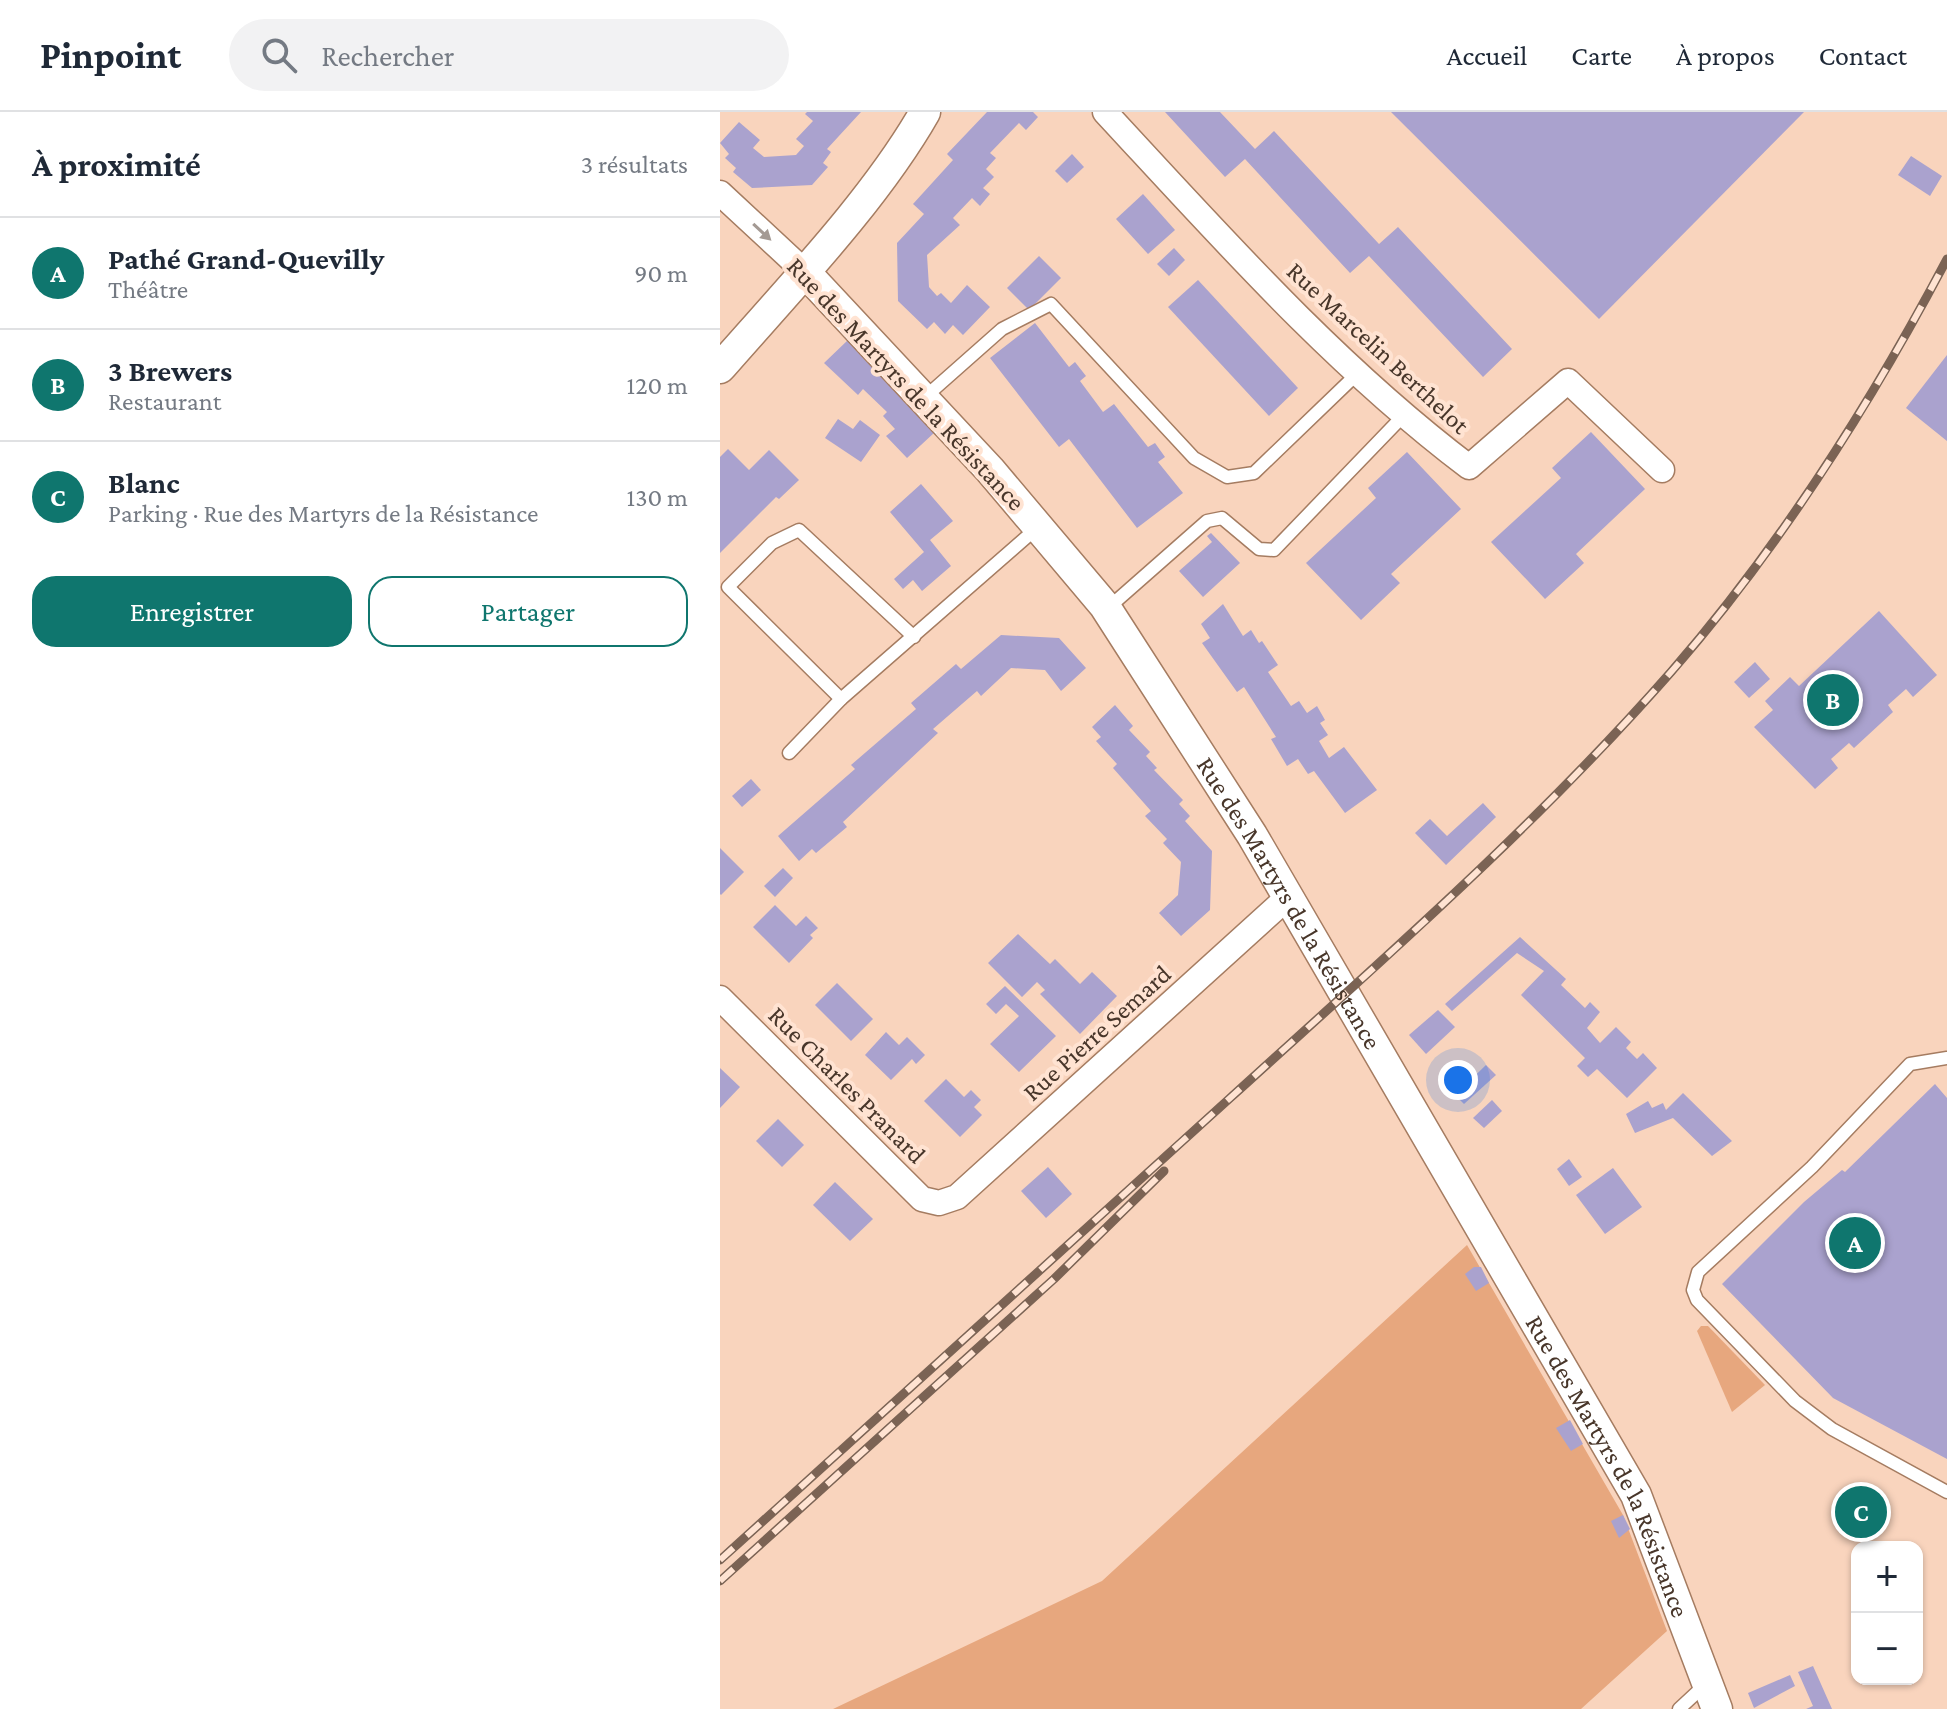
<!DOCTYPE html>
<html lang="fr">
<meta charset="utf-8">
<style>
body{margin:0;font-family:"Crimson Pro",serif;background:#f2f2f3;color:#1f2937}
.controls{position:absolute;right:24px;bottom:24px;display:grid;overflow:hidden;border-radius:16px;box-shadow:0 2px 6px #0004}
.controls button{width:72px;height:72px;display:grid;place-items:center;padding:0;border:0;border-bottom:2px solid #e0e1e3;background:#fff;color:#1f2937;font:40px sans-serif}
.you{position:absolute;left:738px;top:968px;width:28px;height:28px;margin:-20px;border:6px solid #fff;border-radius:50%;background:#1a73e8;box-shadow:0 0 0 12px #1a73e833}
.badge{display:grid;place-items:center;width:52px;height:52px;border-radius:50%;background:#0f766e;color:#fff;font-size:26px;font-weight:700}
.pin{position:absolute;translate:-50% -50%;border:4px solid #fff;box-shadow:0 2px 8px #0006}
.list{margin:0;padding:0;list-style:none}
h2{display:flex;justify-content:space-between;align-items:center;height:104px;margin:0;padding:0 32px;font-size:34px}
h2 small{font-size:26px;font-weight:400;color:#747a83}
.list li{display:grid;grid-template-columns:52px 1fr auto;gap:24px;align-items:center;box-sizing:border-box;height:112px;padding:0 32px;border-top:2px solid #e0e1e3}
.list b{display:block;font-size:30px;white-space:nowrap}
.list p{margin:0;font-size:26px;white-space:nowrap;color:#747a83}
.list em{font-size:26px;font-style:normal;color:#747a83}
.actions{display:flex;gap:16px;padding:24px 32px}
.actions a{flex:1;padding:18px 0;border:2px solid #0f766e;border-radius:24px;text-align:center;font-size:28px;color:#0f766e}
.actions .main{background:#0f766e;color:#fff}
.icon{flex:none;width:44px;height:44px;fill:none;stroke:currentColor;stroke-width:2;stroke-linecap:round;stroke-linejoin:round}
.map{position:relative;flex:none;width:1227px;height:1597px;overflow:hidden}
header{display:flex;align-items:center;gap:48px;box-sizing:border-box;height:112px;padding:0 40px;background:#fff;border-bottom:2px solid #e0e1e3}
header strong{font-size:38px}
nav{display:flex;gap:44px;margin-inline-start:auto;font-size:28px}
.search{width:560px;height:72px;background:#f2f2f3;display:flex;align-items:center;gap:20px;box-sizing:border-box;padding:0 28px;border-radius:44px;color:#747a83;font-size:30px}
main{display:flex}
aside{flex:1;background:#fff}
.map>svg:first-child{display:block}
.green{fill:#e7a77e}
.building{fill:#aaa2ce}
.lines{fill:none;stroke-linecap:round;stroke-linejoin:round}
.service-casing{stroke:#a57c61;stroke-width:15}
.minor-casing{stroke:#a57c61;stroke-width:27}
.tertiary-casing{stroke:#a57c61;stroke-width:33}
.service{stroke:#fff;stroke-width:12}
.minor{stroke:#fff;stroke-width:24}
.tertiary{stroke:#fff;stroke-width:30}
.rail-casing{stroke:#7b6354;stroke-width:9}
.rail{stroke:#ffe3d2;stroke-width:6;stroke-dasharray:18;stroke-linecap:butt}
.oneway{fill:#a49a94}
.labels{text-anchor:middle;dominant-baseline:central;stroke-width:8;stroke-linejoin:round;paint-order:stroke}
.street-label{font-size:26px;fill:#48362a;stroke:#ffe3d2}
</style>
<header>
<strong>Pinpoint</strong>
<div class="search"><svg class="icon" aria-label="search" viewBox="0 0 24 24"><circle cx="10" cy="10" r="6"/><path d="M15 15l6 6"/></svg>Rechercher</div>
<nav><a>Accueil</a><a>Carte</a><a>À propos</a><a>Contact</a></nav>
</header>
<main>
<aside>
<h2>À proximité<small>3 résultats</small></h2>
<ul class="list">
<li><span class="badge">A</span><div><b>Pathé Grand-Quevilly</b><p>Théâtre</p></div><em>90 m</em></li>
<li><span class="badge">B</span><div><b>3 Brewers</b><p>Restaurant</p></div><em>120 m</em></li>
<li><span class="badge">C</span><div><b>Blanc</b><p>Parking · Rue des Martyrs de la Résistance</p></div><em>130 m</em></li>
</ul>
<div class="actions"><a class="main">Enregistrer</a><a>Partager</a></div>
</aside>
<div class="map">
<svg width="1227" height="1597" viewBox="0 0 1227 1597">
<rect width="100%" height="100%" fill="#f9d4bd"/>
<!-- green -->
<g class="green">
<polygon points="747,1133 903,1403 947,1519 861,1597 113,1597 382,1469"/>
<polygon points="981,1214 988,1214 1045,1273 1012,1300 977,1219"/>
</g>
<!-- building -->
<g class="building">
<polygon points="87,0 141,0 107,37 111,40 103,51 108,55 92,73 32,76 13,60 16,56 5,46 9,42 0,31 19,10 40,28 33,36 44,45 76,43 84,34 76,27 93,9 85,2"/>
<polygon points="267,0 313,0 318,5 306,18 299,11 270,41 276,46 266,57 274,65 263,76 270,82 260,94 252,86 233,106 240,113 207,143 209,175 217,184 221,181 231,191 247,173 270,195 243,223 233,213 225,222 214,210 207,217 178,189 177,131 204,102 193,92 233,48 227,42"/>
<polygon points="445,0 500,0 535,37 554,19 659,132 678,115 792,237 763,265 649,144 630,161 525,47 505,65"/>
<polygon points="671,0 1084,0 879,207"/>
<polygon points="352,42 364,55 347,71 335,59"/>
<polygon points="1191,44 1222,64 1210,84 1178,63"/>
<polygon points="423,82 455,118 428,142 396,107"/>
<polygon points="454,136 465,148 449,164 437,152"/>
<polygon points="319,144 341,166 309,198 287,176"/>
<polygon points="478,168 578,276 549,304 448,195"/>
<polygon points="315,211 349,255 355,250 366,264 360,269 383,300 394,292 428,335 435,331 445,345 438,350 463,381 417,416 349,327 339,335 270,246"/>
<polygon points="128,228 215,320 187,346 166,324 175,317 163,304 167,300 143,277 138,283 104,251"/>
<polygon points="1227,243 1227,329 1186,296"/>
<polygon points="118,307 133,317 140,308 160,323 141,350 105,326"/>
<polygon points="871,320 925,377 856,442 864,451 825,487 771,430 841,366 832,356"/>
<polygon points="8,337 29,358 49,338 79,368 59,387 56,385 0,441 0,345"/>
<polygon points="687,340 741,397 671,462 680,471 641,508 586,451 656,386 648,376"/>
<polygon points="201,372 233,409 210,428 231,454 202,479 193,468 183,477 174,467 204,440 170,400"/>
<polygon points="491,421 520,451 483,485 459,459 492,430 487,424"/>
<polygon points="503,492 523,524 531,518 539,531 542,529 558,553 548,560 571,594 579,589 587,601 597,594 605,608 600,611 608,623 599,629 609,646 624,635 657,678 625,701 594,659 588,662 578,647 567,654 551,627 556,625 524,575 517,580 482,531 490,526 481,512"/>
<polygon points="1159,499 1217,563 1193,585 1186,577 1168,593 1173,600 1134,636 1129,631 1111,647 1118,656 1095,677 1034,615 1053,598 1045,589 1070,565 1079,574"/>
<polygon points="281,523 339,526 366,556 341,579 325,558 291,556 261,584 257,579 213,617 218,621 123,710 127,715 96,741 92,737 79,749 58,724 135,657 131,653 196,597 191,591 236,552 241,557"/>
<polygon points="1035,550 1050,567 1029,586 1014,570"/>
<polygon points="395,593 413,614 409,618 430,640 426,644 437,656 434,658 463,688 459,692 470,704 465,709 492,739 490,798 461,824 439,801 458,783 461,750 443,731 447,727 425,704 431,699 393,656 397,652 376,629 381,625 372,615"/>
<polygon points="31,667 41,678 22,695 12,684"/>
<polygon points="763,691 776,705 726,753 695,721 710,707 727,724"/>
<polygon points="0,736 24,760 1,783 0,782"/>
<polygon points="63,756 73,766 55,785 44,774"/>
<polygon points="55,793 76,814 86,804 98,816 90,823 93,826 69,851 33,815"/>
<polygon points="298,822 330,852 335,847 360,872 372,860 397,884 360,922 320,882 325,878 317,870 302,885 268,851"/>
<polygon points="800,825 846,867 841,873 865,896 870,890 880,900 867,916 880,931 896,915 911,930 906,936 917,947 923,941 937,956 907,986 877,957 868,965 857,954 865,946 801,883 824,859 797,841 732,899 725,892"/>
<polygon points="117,871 153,907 131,929 95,893"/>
<polygon points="285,874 336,924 299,960 270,932 299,904 286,892 276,902 266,892"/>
<polygon points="718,898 735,915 706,942 689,923"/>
<polygon points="166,920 179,933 187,925 205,943 196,952 192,947 171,968 145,943"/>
<polygon points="766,953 776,963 744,992 735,983"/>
<polygon points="0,956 20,975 0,996"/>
<polygon points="226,967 244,985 251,978 261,988 254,995 262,1003 240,1025 204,989"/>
<polygon points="1215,972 1227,986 1227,1347 1113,1286 1002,1172 1084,1090 1122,1058 1125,1060"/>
<polygon points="963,981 1012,1029 992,1044 953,1006 915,1021 906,1002 928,989 932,996 943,991 946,998"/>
<polygon points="772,988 782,999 764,1016 753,1006"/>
<polygon points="58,1007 84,1033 62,1055 36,1029"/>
<polygon points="849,1047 862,1065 849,1074 837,1057"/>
<polygon points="328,1055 352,1082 326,1106 301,1079"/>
<polygon points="893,1056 922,1095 885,1122 856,1083"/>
<polygon points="115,1070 153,1107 130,1129 93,1093"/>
<polygon points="754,1155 761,1155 769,1171 756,1179 745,1162"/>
<polygon points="850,1308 863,1332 851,1339 836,1316"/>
<polygon points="903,1403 910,1417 899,1426 891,1409"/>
<polygon points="1093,1554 1112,1597 1086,1597 1093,1594 1078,1560"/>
<polygon points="1070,1563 1075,1574 1034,1596 1028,1581"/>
</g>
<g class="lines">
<!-- service casing -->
<g class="service-casing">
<g id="service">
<polyline points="204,286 282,217 331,192 474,346 507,365 534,361 639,260"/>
<polyline points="387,497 487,409 502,406 539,437 554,438 684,303"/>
<polyline points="121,587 8,475 52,431 79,418 194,525"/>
<polyline points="69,641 121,587 318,415"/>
<polyline points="1227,946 1190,952 1092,1055 978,1160 973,1178 977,1188 1075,1289 1112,1317 1227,1380"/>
<polyline points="959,1597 987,1571"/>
</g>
</g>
<!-- minor casing -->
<g class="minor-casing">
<g id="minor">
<path d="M385,0C500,124 614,253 749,355L848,269L942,358"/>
<polyline points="0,81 84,159"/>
<polyline points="0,886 202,1087 219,1091 237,1085 568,785"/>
</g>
</g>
<!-- tertiary casing -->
<g class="tertiary-casing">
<g id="tertiary">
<path id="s1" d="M84,159L270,358L384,493L532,723L916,1383L997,1597"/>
<path d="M0,256C68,178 155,88 205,0"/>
</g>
</g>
<!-- service -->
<use href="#service" class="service"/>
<!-- minor -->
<use href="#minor" class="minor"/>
<!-- tertiary -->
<use href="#tertiary" class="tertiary"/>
<!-- rail casing -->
<g class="rail-casing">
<g id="rail">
<path d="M0,1448C170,1294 340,1140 509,987C661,849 816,714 951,560C1060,435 1150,293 1227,147"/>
<polyline points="0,1469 334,1167 444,1059"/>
</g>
</g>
<!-- rail -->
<use href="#rail" class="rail"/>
</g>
<!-- one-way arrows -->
<defs><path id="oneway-solid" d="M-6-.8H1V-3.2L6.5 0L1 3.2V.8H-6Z" transform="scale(2)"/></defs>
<use class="oneway" href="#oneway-solid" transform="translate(42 120) rotate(43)"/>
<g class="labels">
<!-- street labels -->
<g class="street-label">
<text transform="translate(658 236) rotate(43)">Rue Marcelin Berthelot</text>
<text transform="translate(186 272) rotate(47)">Rue des Martyrs de la Résistance</text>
<text stroke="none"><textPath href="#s1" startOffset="800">Rue des Martyrs de la Résistance</textPath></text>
<text transform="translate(377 921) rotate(-42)">Rue Pierre Semard</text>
<text transform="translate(127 973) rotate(45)">Rue Charles Pranard</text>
<text stroke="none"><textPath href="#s1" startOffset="1448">Rue des Martyrs de la Résistance</textPath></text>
</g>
</g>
</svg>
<div class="controls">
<button>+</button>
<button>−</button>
</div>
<div class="you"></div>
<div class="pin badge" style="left:1135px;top:1131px">A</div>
<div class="pin badge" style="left:1113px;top:588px">B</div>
<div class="pin badge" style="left:1141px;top:1400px">C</div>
</div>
</main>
